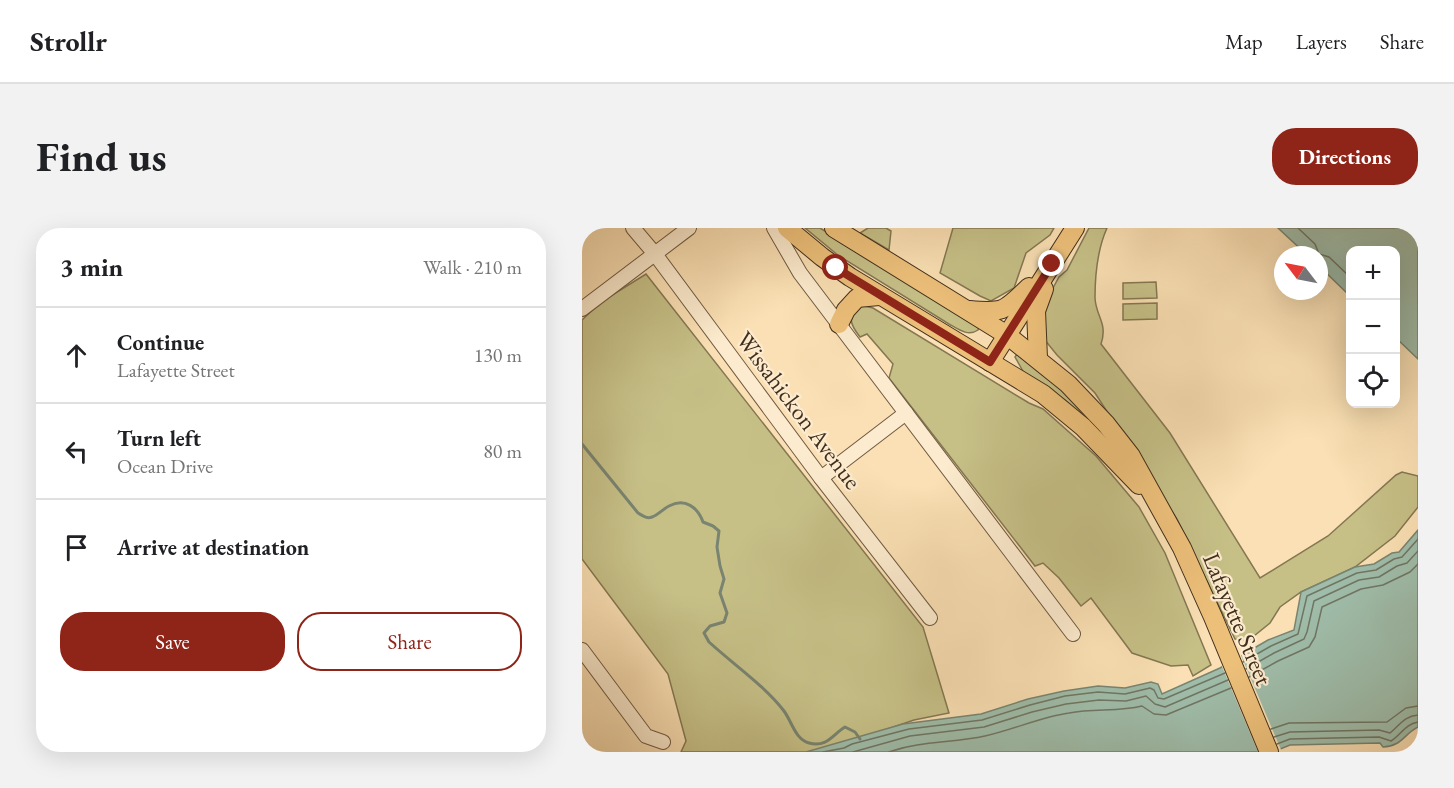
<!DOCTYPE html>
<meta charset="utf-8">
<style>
body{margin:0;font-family:"EB Garamond",serif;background:#f2f2f2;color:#202124}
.controls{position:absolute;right:18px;top:18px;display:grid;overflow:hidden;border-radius:12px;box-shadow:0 6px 24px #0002}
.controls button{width:54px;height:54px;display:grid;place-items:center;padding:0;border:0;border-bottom:2px solid #e0e0e0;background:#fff;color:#202124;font:30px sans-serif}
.compass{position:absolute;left:692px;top:18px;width:54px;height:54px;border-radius:50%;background:#fff;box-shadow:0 6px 24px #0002;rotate:302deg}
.stop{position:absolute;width:18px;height:18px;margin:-14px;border:4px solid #8f2418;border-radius:50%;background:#fff}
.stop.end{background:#8f2418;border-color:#fff;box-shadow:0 2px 6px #0008}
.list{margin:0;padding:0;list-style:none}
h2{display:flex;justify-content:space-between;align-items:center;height:78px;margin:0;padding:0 24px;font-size:26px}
h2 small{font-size:20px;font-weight:400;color:#757577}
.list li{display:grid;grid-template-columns:39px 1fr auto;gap:18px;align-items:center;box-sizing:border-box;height:96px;padding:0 24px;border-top:2px solid #e0e0e0}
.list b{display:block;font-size:22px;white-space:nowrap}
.list p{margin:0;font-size:20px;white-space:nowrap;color:#757577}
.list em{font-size:20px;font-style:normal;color:#757577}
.actions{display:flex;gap:12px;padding:18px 24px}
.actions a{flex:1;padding:14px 0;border:2px solid #8f2418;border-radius:24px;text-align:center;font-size:21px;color:#8f2418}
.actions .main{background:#8f2418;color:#fff}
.icon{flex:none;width:33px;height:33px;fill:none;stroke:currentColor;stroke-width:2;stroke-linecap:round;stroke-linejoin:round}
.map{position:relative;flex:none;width:836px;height:524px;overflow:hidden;border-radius:24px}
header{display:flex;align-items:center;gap:36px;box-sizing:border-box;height:84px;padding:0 30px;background:#fff;border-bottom:2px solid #e0e0e0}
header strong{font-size:28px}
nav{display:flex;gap:33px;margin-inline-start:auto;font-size:21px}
.intro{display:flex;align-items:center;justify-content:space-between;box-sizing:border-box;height:144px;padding:0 36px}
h1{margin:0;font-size:42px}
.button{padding:15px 27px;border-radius:24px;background:#8f2418;color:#fff;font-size:21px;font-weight:700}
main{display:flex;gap:36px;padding:0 36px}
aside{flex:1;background:#fff;border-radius:24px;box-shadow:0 6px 24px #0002}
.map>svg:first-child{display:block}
.green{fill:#c6c087;stroke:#847752;stroke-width:1.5}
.water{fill:#9fbdaa;stroke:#798471;stroke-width:1.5}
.pier{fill:#fae0b4}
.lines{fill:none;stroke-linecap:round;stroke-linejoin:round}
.shore{stroke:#707663;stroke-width:1.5}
.stream{stroke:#798471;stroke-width:3}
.minor-casing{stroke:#6f5a42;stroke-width:16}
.major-casing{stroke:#412e1c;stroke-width:20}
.minor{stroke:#fcebce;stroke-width:14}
.major{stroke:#edc07a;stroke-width:18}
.route{stroke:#8f2418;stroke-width:8}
.labels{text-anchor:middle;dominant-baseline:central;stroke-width:4.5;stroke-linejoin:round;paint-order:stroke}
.street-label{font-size:24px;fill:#412e1c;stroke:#fcebce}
</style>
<header>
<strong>Strollr</strong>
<nav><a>Map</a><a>Layers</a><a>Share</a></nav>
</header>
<div class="intro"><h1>Find us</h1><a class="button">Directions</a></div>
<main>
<aside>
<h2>3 min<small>Walk · 210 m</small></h2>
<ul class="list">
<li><svg class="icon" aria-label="ahead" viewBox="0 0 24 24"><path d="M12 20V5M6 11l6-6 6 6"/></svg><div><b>Continue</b><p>Lafayette Street</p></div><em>130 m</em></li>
<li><svg class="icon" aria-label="left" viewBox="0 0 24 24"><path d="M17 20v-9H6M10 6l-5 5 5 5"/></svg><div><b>Turn left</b><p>Ocean Drive</p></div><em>80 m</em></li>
<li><svg class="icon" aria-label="arrive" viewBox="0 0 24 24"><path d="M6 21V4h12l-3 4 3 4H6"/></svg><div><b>Arrive at destination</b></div></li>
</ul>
<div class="actions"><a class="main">Save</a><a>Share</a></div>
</aside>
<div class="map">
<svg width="836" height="524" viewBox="0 0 836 524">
<rect width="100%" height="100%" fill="#fae0b4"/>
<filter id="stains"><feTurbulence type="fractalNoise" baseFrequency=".00333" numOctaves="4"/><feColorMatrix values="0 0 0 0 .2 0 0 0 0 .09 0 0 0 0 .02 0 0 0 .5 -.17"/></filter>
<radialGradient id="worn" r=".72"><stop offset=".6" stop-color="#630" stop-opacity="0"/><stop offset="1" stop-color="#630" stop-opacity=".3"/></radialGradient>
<!-- green -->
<g class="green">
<path d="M223,0H238L397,98L396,102C386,109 376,101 367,96L257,28Z"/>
<polygon points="286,0 304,0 309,3 307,22 278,5"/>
<polygon points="371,0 472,0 468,7 444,25 432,60 409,73 398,68 358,45"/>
<path d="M507,0H525C516,20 513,47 513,70C514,89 526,95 519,116L588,205L678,350L746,308L814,247L820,244L836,248V279L813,308L773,339L719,364L698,379L688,395L667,412L653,411L595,291L513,165L475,127L462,111L459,91L465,71L477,49L485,42Z"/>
<polygon points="64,46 341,399 367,485 332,492 238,524 99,524 104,513 86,446 0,331 0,92 19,74"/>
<polygon points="574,54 575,70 541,71 541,55"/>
<polygon points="575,75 575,91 541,92 541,76"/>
<path d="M278,77L291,80L447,175L461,181L514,228L557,279L583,325L629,437L611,448L606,437L589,438L550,425L509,370L499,378L477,350L461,335L453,338L307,150L311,136L285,106L278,109C267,95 266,90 278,77Z"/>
<polygon points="435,126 470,150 519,203 483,172 442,145 433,129"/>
</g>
<!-- water -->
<g class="water">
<polygon points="696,0 836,0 836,131 814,110 814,22 768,22 768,68 737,38 737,27 725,27"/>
<path d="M836,302V499C821,507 820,518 801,519L798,515L708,517L691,524H224L321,496L399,486L446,471L482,463L516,458L543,460L569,454L576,456L580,466L638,440L686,412L712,402L719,364L773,339L792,336L810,325L817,324Z"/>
</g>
<!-- pier -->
<polygon class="pier" points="658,425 700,524 676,524 639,436"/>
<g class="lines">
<!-- shore -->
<g class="shore">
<polyline points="716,0 733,16 737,26 747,29 768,49"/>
<polyline points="661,434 689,418 716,406 725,368 775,345 794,342 812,331 820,329 836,311"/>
<polyline points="664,441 692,425 722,411 725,404 732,373 777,352 797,349 815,338 825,335 836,323"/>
<polyline points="667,449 696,433 727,419 733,409 740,379 779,361 801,357 828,344 836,336"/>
<polyline points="689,501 707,495 805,494 824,480 836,478"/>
<path d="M692,509L708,504L797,502L808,505C818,497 822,488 836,487"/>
<path d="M695,516L708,511L797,509L809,513C819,507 823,496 836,494"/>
<polyline points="241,524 262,520 270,516 327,501 400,492 448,477 483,468 516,464 543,466 568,460 572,462 576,470 582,471 643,445"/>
<polyline points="271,524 328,508 402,499 450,484 484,476 517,472 544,473 564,468 573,476 583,479 646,452"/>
<path d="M307,524C338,513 371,515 403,508C431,502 458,489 487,485C512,480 536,484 560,478L572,486L584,487L649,460"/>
</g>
<!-- stream -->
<path class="stream" d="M0,216L56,285C61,288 65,291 70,289C76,287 81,281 87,278C103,269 116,280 121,294L131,298L137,303L135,319L138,338L142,351L138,365L145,385L142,394L128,398L122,405L127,414C151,436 183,458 202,483C210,494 213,511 227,515C245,520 251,506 263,499L273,504L278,511"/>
<!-- minor casing -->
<g class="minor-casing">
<g id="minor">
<polyline points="51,0 73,26 239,250 348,390"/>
<polyline points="192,0 218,45 491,406"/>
<polyline points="0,81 107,0"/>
<polyline points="239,250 324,185"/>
<polyline points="0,422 64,508 81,514"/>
</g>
</g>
<!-- major casing -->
<g class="major-casing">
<g id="major">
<polyline points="205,0 240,29 268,49 461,166 501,199 557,257"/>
<polyline points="252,0 425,107 486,156 524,196 549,228 600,320 631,389 687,524"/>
<path d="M388,82C423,85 422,83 447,59"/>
<polyline points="257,96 264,82 275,70 297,68"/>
<polyline points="456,130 454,83 462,61"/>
<polyline points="408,134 493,0"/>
</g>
</g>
<!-- minor -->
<use href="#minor" class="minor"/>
<!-- major -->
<use href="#major" class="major"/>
</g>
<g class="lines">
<!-- route -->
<polyline class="route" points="254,40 408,134 470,36"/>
</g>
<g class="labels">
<!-- street labels -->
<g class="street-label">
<text transform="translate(217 182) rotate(53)">Wissahickon Avenue</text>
<text transform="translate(656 391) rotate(67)">Lafayette Street</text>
</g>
</g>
<rect width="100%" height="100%" filter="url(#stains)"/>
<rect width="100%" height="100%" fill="url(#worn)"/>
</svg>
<div class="controls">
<button>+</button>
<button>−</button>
<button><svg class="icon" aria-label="locate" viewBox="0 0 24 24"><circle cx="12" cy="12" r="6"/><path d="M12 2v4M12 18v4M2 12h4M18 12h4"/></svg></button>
</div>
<svg class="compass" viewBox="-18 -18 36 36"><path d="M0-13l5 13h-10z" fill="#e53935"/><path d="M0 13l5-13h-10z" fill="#757577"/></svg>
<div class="stop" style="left:254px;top:40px"></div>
<div class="stop end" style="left:470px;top:36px"></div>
</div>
</main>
